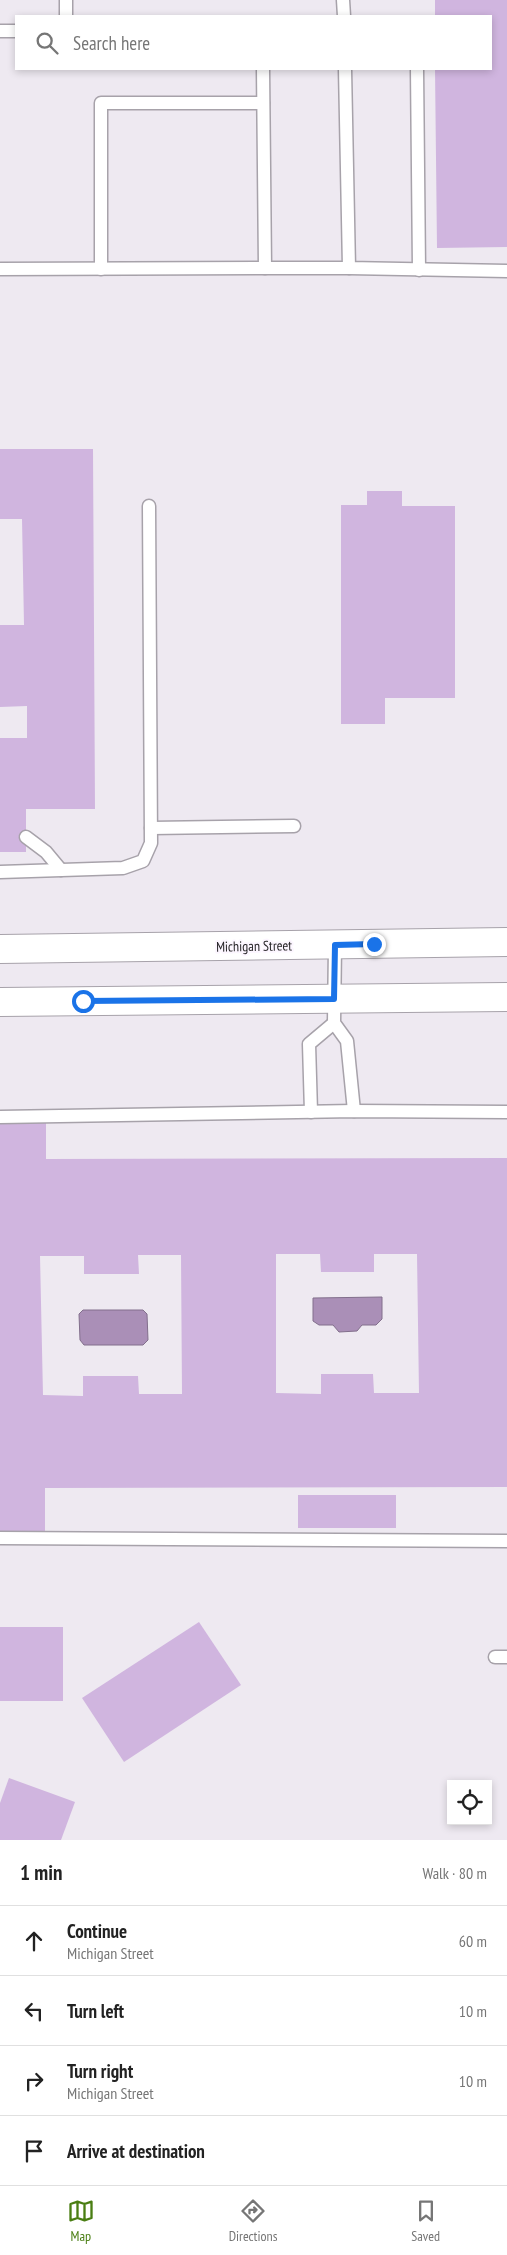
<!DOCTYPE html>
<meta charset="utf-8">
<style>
body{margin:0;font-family:"PT Sans Narrow",sans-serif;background:#f6f6f6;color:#222}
.controls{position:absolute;right:15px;bottom:15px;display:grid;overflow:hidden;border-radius:0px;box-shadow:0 2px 8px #0003}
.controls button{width:45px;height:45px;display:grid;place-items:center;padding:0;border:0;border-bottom:1px solid #e0e0e0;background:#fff;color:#222;font:25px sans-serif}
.stop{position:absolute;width:15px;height:15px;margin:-11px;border:4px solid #1a73e8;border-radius:50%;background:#fff}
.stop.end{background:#1a73e8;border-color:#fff;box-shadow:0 1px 5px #0008}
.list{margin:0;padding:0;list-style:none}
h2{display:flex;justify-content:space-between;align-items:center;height:65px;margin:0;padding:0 20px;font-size:21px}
h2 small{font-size:16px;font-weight:400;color:#767676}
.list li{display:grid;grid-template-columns:32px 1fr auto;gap:15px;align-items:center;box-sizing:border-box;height:70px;padding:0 20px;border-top:1px solid #e0e0e0}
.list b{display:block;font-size:19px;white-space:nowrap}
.list p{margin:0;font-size:16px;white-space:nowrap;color:#767676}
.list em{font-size:16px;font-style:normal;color:#767676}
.icon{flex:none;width:28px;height:28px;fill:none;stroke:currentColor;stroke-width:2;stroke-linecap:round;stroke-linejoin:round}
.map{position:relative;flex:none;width:507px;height:1840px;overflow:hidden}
.search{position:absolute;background:#fff;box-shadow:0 2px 8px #0003;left:15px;right:15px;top:15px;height:55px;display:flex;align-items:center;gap:12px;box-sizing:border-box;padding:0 18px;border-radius:0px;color:#767676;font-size:19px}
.sheet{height:345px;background:#fff}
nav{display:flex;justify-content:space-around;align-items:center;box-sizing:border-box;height:70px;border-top:1px solid #e0e0e0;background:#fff;font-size:14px;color:#767676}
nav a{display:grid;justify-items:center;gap:2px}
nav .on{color:#4a7e13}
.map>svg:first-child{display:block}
.water{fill:#aa8fb7;stroke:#826f8c}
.building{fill:#d0b5df;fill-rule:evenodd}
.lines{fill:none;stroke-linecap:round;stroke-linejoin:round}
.service-casing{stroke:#a7a2aa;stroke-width:15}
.tertiary-casing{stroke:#a7a2aa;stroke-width:30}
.service{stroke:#fff;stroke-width:12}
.tertiary{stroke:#fff;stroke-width:28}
.route{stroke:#1a73e8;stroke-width:6}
.labels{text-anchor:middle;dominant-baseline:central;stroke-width:4;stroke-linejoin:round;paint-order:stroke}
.street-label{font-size:14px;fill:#262427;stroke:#fcf6ff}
</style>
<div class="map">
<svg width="507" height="1840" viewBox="0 0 507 1840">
<rect width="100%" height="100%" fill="#eee9f1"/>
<!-- water -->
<g class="water">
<polygon points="382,1297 382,1319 376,1325 362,1325 357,1331 339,1332 333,1325 319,1325 313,1321 313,1298"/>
<polygon points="83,1310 143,1310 147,1314 148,1340 143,1345 84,1345 80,1340 79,1314"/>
</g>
<!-- building -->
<g class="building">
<polygon points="435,0 507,0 507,247 437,248 435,69 491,69 491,16 435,16"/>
<polygon points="0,449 93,449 95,809 26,809 26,852 0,852 0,738 27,738 27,706 0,707 0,625 24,625 22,519 0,519"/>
<polygon points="367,491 402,491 402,506 455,506 455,698 385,698 385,724 341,724 341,505 367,505"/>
<path d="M0,1120H46V1159L507,1158V1487L45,1488V1533H0ZM276,1254H320L321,1272H374V1254H417L419,1393H374L373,1374H321V1394L276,1393ZM138,1255H181L182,1394H139L138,1376H83V1396L43,1395L40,1256H84V1274H139Z"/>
<rect x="298" y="1495" width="98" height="33"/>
<polygon points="199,1622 241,1685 124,1762 82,1698"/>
<rect x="0" y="1627" width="63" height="74"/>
<polygon points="9,1778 75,1802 61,1840 0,1840 0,1803"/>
</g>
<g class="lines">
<!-- service casing -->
<g class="service-casing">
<g id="service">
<polyline points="343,0 344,16"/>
<polyline points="66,16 66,0"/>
<polyline points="0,31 16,31"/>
<polyline points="263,69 265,268 349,268"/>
<polyline points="345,69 349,268 507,271"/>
<polyline points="417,69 419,270"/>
<polyline points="0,269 265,268"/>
<polyline points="101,269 101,103 263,103"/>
<polyline points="151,828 294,826"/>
<polyline points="26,837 46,852 61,870"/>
<polyline points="0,872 123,868 143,861 151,843 149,506"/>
<polyline points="335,945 334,1023 347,1041 354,1111"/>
<polyline points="311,1112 309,1044 334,1023"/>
<polyline points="0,1117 354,1111 507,1112"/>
<polyline points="0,1538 507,1541"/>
<polyline points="495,1657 507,1657"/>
</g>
</g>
<!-- tertiary casing -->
<g class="tertiary-casing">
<g id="tertiary">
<polyline points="0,949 507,942"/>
<polyline points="0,1002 507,997"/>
</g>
</g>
<!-- service -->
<use href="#service" class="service"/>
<!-- tertiary -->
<use href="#tertiary" class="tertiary"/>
</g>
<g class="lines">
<!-- route -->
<polyline class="route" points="83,1001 334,999 335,945 374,944"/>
</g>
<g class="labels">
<!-- street labels -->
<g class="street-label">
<text transform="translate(254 946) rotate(-1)">Michigan Street</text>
</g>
</g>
</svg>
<div class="controls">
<button><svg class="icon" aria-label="locate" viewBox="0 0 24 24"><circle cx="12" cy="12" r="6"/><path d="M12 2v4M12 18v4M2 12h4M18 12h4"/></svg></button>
</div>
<div class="stop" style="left:83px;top:1001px"></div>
<div class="stop end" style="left:374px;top:944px"></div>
<div class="search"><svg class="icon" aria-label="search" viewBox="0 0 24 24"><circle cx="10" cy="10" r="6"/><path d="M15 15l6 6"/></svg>Search here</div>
</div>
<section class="sheet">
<h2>1 min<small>Walk · 80 m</small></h2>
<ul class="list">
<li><svg class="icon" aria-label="ahead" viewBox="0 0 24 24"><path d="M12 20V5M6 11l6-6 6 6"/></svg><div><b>Continue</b><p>Michigan Street</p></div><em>60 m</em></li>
<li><svg class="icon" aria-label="left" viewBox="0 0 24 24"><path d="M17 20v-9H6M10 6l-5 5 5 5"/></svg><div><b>Turn left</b></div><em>10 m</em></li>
<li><svg class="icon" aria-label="right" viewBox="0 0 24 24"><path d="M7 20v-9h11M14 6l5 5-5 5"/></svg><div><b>Turn right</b><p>Michigan Street</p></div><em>10 m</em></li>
<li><svg class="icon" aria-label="arrive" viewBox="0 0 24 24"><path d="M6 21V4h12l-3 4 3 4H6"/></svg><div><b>Arrive at destination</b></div></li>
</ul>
</section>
<nav>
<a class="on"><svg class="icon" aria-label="map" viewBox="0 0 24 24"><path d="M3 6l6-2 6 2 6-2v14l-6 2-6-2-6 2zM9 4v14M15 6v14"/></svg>Map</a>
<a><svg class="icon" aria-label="directions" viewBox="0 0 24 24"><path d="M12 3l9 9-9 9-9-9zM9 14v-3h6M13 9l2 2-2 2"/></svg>Directions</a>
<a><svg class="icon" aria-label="saved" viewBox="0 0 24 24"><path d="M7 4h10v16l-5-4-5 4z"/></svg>Saved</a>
</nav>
